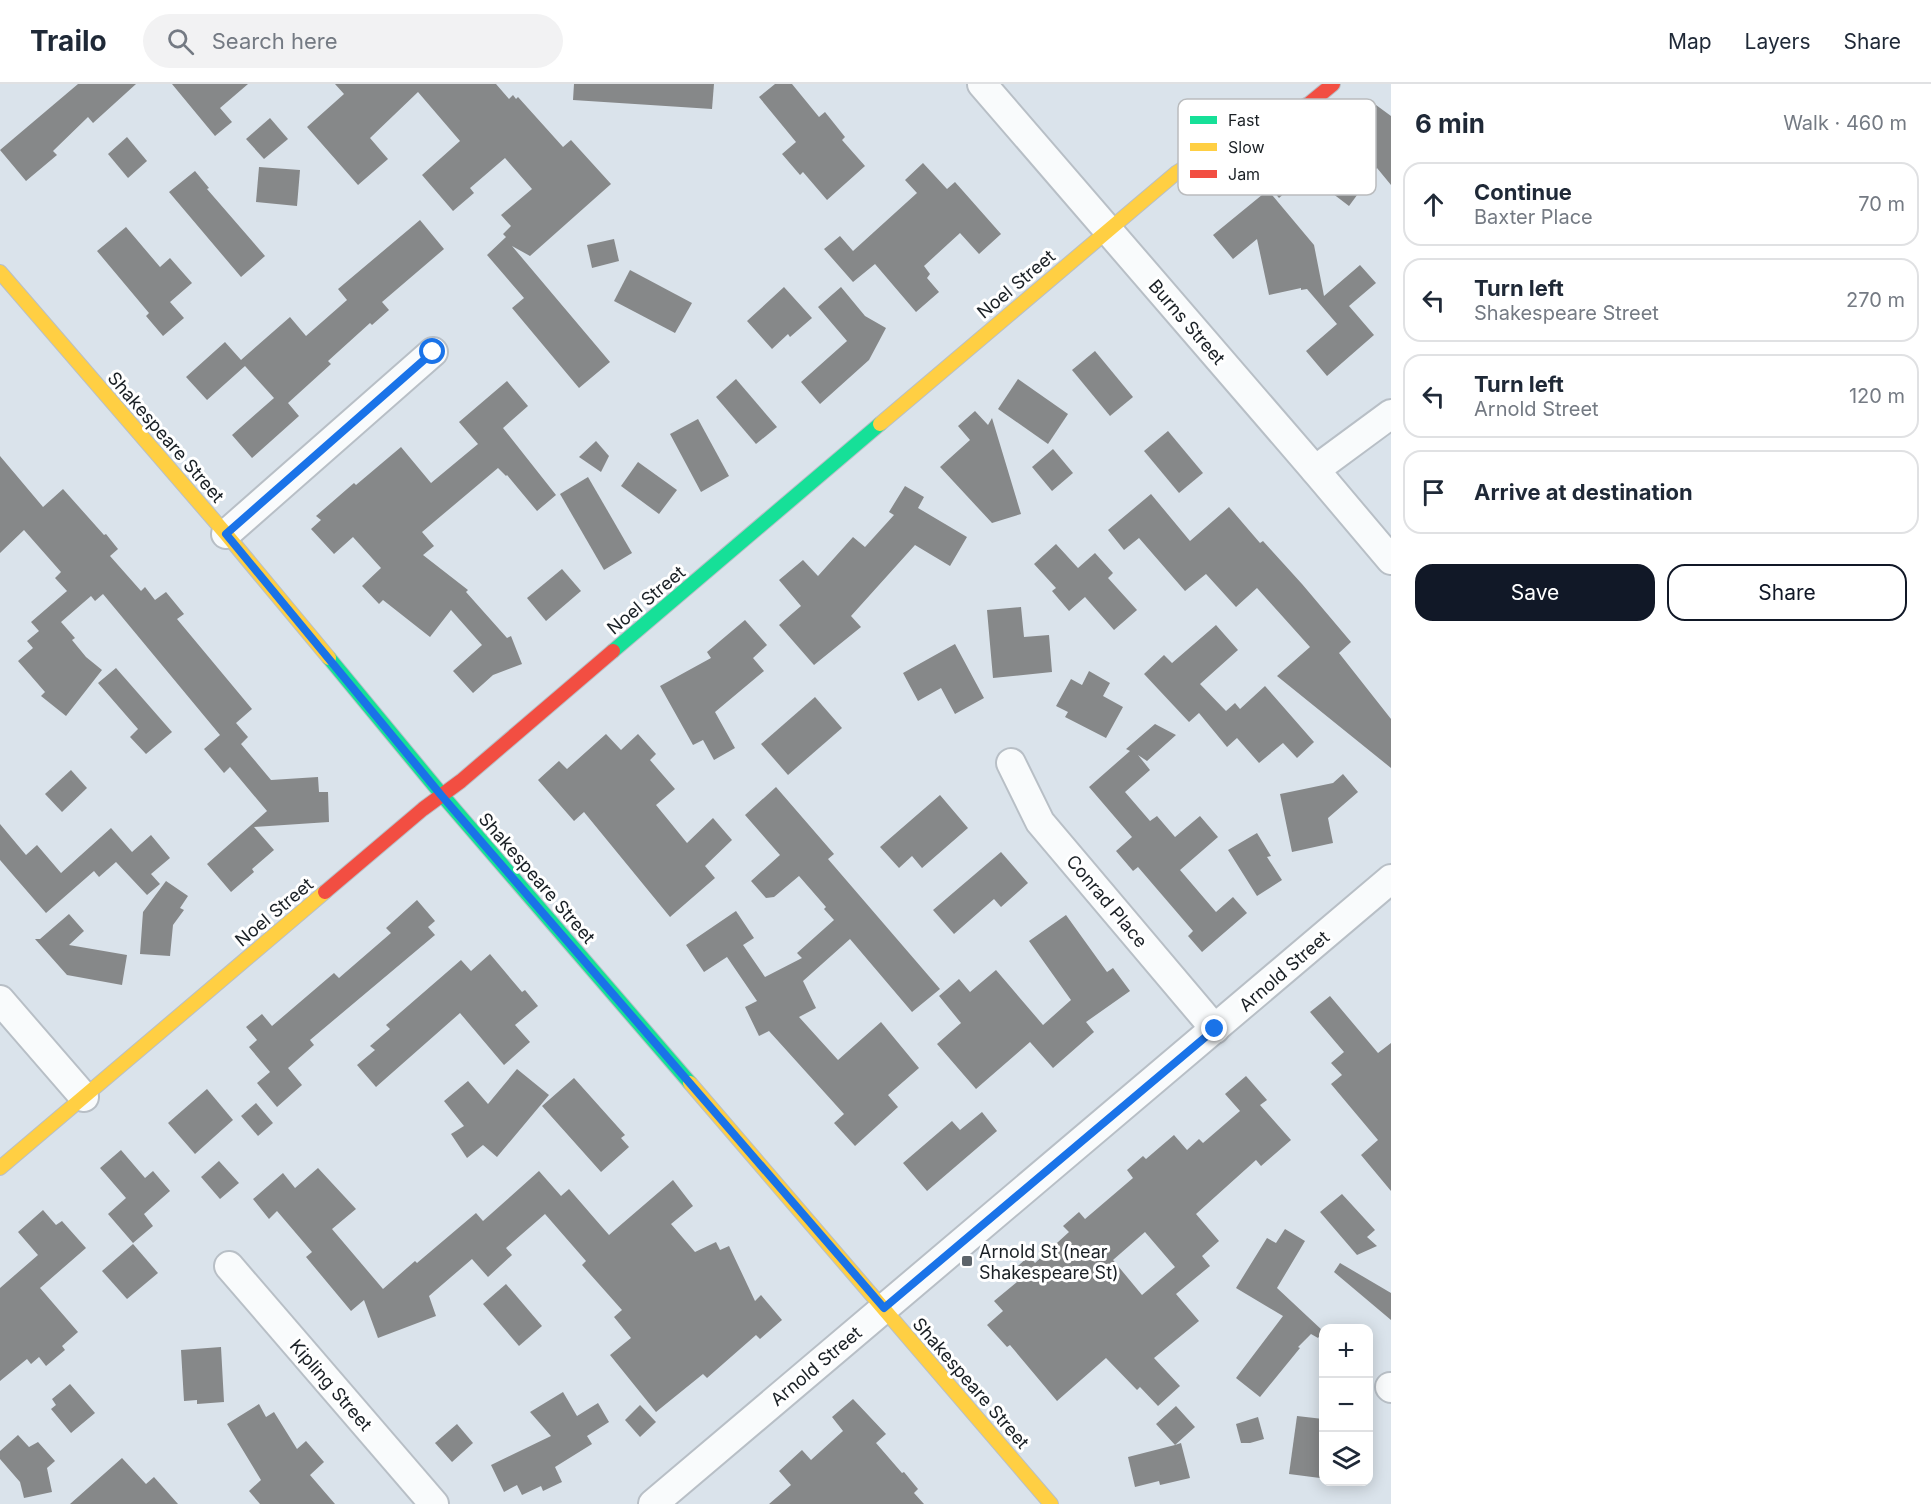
<!DOCTYPE html>
<meta charset="utf-8">
<style>
body{margin:0;font-family:Inter,sans-serif;background:#f2f2f3;color:#1f2937}
.controls{position:absolute;right:18px;bottom:18px;display:grid;overflow:hidden;border-radius:12px;box-shadow:0 3px 15px #0003}
.controls button{width:54px;height:54px;display:grid;place-items:center;padding:0;border:0;border-bottom:2px solid #e0e1e3;background:#fff;color:#1f2937;font:30px sans-serif}
.stop{position:absolute;width:18px;height:18px;margin:-14px;border:4px solid #1a73e8;border-radius:50%;background:#fff}
.stop.end{background:#1a73e8;border-color:#fff;box-shadow:0 2px 6px #0008}
.list{margin:0;padding:0;list-style:none}
h2{display:flex;justify-content:space-between;align-items:center;height:78px;margin:0;padding:0 24px;font-size:26px}
h2 small{font-size:20px;font-weight:400;color:#747a83}
.list li{display:grid;grid-template-columns:39px 1fr auto;gap:18px;align-items:center;box-sizing:border-box;height:84px;margin:0 12px 12px;padding:0 12px;border:2px solid #e0e1e3;border-radius:18px}
.list b{display:block;font-size:22px;white-space:nowrap}
.list p{margin:0;font-size:20px;white-space:nowrap;color:#747a83}
.list em{font-size:20px;font-style:normal;color:#747a83}
.actions{display:flex;gap:12px;padding:18px 24px}
.actions a{flex:1;padding:14px 0;border:2px solid #111827;border-radius:18px;text-align:center;font-size:21px;color:#111827}
.actions .main{background:#111827;color:#fff}
.icon{flex:none;width:33px;height:33px;fill:none;stroke:currentColor;stroke-width:2;stroke-linecap:round;stroke-linejoin:round}
.map{position:relative;flex:none;width:1391px;height:1420px;overflow:hidden}
header{display:flex;align-items:center;gap:36px;box-sizing:border-box;height:84px;padding:0 30px;background:#fff;border-bottom:2px solid #e0e1e3}
header strong{font-size:28px}
nav{display:flex;gap:33px;margin-inline-start:auto;font-size:21px}
.search{width:420px;height:54px;background:#f2f2f3;display:flex;align-items:center;gap:15px;box-sizing:border-box;padding:0 21px;border-radius:33px;color:#747a83;font-size:22px}
main{display:flex}
aside{flex:1;background:#fff}
.map>svg:first-child{display:block}
.building{fill:#868889;fill-rule:evenodd}
.lines{fill:none;stroke-linecap:round;stroke-linejoin:round}
.street-casing{stroke:#b8bfc6;stroke-width:32}
.fast-casing{stroke:#b8bfc6;stroke-width:16}
.slow-casing{stroke:#b8bfc6;stroke-width:16}
.jam-casing{stroke:#b8bfc6;stroke-width:16}
.street{stroke:#f9fbfc;stroke-width:28}
.fast{stroke:#16e098;stroke-width:14}
.slow{stroke:#ffcf43;stroke-width:14}
.jam{stroke:#f24e42;stroke-width:14}
.route{stroke:#1a73e8;stroke-width:8}
.poi-dot{fill:#5d646a;stroke:#fff;stroke-width:2}
.labels{text-anchor:middle;dominant-baseline:central;stroke-width:6;stroke-linejoin:round;paint-order:stroke}
.street-label{font-size:18px;fill:#1a2025;stroke:#fff}
.poi-label{font-size:18px;fill:#1a2025;stroke:#fff;text-anchor:start}
.key{fill:#fff;stroke:#babcbe;stroke-width:1.5}
.key-label{font-size:16px;fill:#1a2025}
</style>
<header>
<strong>Trailo</strong>
<div class="search"><svg class="icon" aria-label="search" viewBox="0 0 24 24"><circle cx="10" cy="10" r="6"/><path d="M15 15l6 6"/></svg>Search here</div>
<nav><a>Map</a><a>Layers</a><a>Share</a></nav>
</header>
<main>
<div class="map">
<svg width="1391" height="1420" viewBox="0 0 1391 1420">
<rect width="100%" height="100%" fill="#dae3eb"/>
<!-- building -->
<g class="building">
<polygon points="78,0 136,0 93,39 88,33 53,67 57,71 26,97 0,66"/>
<polygon points="172,0 248,0 220,24 232,38 215,52"/>
<polygon points="335,0 496,0 509,15 513,11 516,15 518,13 563,63 571,56 611,100 530,172 512,162 610,278 579,304 512,224 524,214 487,171 506,153 503,150 511,142 501,131 532,105 505,74 470,104 474,109 453,127 422,91 460,57 418,8 370,54 388,75 358,101 307,43 344,10"/>
<polygon points="574,0 714,0 712,25 573,16"/>
<polygon points="775,0 792,0 819,33 825,28 845,53 842,56 865,82 827,116 803,88 800,91 782,70 796,58 759,13"/>
<polygon points="1376,21 1391,32 1391,101 1377,84 1349,122 1324,103 1322,106 1300,90 1322,60 1339,73"/>
<polygon points="270,34 288,55 264,75 246,55"/>
<polygon points="127,53 147,77 128,94 108,70"/>
<polygon points="923,79 947,105 955,98 1001,150 979,170 960,149 924,182 930,190 927,194 939,208 916,228 875,180 853,198 824,165 840,152 853,167 917,109 905,96"/>
<polygon points="1280,82 1295,100 1279,114 1264,96"/>
<polygon points="259,83 300,86 297,122 256,118"/>
<polygon points="195,87 209,104 207,105 265,172 241,193 169,108"/>
<polygon points="1268,106 1314,161 1324,212 1360,181 1376,199 1349,222 1374,251 1327,292 1306,267 1337,240 1307,205 1301,206 1301,204 1269,211 1257,155 1233,175 1213,151"/>
<polygon points="420,136 444,165 382,218 389,226 372,241 370,239 328,277 331,280 288,319 299,332 252,374 232,351 274,314 245,282 207,316 186,293 225,258 241,276 290,233 306,252 347,216 338,205"/>
<polygon points="126,143 160,183 170,174 192,199 170,218 184,234 163,252 146,232 149,229 97,167"/>
<polygon points="614,155 619,177 592,184 587,161"/>
<polygon points="630,186 692,219 675,249 614,217"/>
<polygon points="784,203 812,234 790,253 788,250 772,265 747,237"/>
<polygon points="841,203 865,232 886,244 869,276 820,320 801,298 847,257 818,223"/>
<polygon points="1095,267 1133,313 1110,332 1072,286"/>
<polygon points="736,295 777,343 756,360 716,313"/>
<polygon points="1018,295 1068,330 1048,360 998,325"/>
<polygon points="507,297 528,322 503,344 556,411 537,427 507,391 506,392 498,384 422,448 434,462 423,471 468,506 466,508 507,554 511,552 522,580 493,591 473,609 453,587 482,561 451,526 430,553 383,516 379,520 362,502 381,484 353,453 334,470 311,445 321,436 316,432 354,399 356,401 401,363 431,399 478,360 459,338"/>
<polygon points="975,327 988,341 992,334 1021,430 992,439 940,383 970,356 958,342"/>
<polygon points="698,335 729,392 701,408 670,350"/>
<polygon points="1168,347 1203,389 1179,409 1144,367"/>
<polygon points="596,357 609,372 601,388 579,373"/>
<polygon points="1053,365 1073,389 1052,407 1032,383"/>
<polygon points="0,372 43,423 63,405 104,451 106,450 118,465 110,472 141,507 145,503 155,516 166,508 184,530 177,535 252,625 236,639 248,653 241,660 271,696 318,693 319,708 328,708 329,738 254,743 274,766 252,785 254,788 231,808 207,780 267,727 230,683 224,689 204,665 220,651 103,510 95,517 91,512 61,538 75,554 72,556 86,573 102,586 66,632 41,612 45,608 18,577 33,564 27,557 39,547 31,538 67,507 55,494 61,488 24,446 0,469"/>
<polygon points="638,378 677,406 659,430 621,402"/>
<polygon points="588,393 632,469 604,486 560,410"/>
<polygon points="905,402 924,413 918,424 967,453 950,482 915,461 851,532 861,543 814,581 779,541 801,522 779,496 803,476 818,492 853,453 865,463 894,431 889,428"/>
<polygon points="1151,410 1190,457 1229,423 1260,459 1263,457 1302,500 1351,558 1339,569 1391,635 1391,684 1277,592 1310,563 1257,504 1236,523 1206,490 1185,507 1139,454 1124,466 1108,446"/>
<polygon points="1056,460 1078,484 1095,469 1113,489 1108,494 1137,526 1114,546 1085,513 1069,527 1052,507 1056,504 1034,480"/>
<polygon points="562,485 581,507 546,537 527,514"/>
<polygon points="1021,523 1024,553 1049,551 1052,588 993,594 987,526"/>
<polygon points="745,536 767,561 753,574 764,587 715,628 735,664 714,676 703,656 693,661 660,602 711,574 707,568"/>
<polygon points="1216,541 1238,566 1200,600 1226,627 1235,619 1240,625 1265,602 1314,658 1297,674 1283,659 1259,679 1237,654 1227,663 1199,629 1189,638 1144,590 1164,571 1172,579"/>
<polygon points="955,560 984,614 955,630 941,604 918,617 903,589"/>
<polygon points="116,584 172,648 146,670 130,653 138,645 98,599"/>
<polygon points="1089,587 1110,599 1103,612 1123,623 1106,654 1065,633 1068,628 1056,622 1071,595 1082,601"/>
<polygon points="815,613 842,644 788,691 761,660"/>
<polygon points="1155,640 1176,651 1147,677 1138,671 1150,686 1125,708 1150,737 1157,732 1175,753 1200,732 1218,753 1180,786 1216,828 1233,813 1247,829 1202,868 1188,852 1193,847 1138,783 1133,787 1116,767 1132,753 1089,703 1130,667 1126,665"/>
<polygon points="606,650 621,666 638,650 656,670 650,676 675,705 656,721 687,759 713,734 732,756 705,782 715,794 670,833 584,728 574,737 538,696 559,677 567,685"/>
<polygon points="71,686 87,704 62,728 45,710"/>
<polygon points="1343,690 1358,708 1328,734 1333,759 1292,768 1280,710 1333,699"/>
<polygon points="776,703 834,770 828,775 940,905 912,928 850,855 803,897 816,924 799,933 838,976 881,938 919,984 888,1011 898,1023 855,1062 834,1039 844,1030 769,947 759,952 745,923 757,917 727,873 704,888 686,861 736,827 754,854 743,861 765,893 802,874 797,869 834,836 824,825 826,823 799,792 774,813 766,814 751,797 780,771 745,731"/>
<polygon points="940,711 968,744 922,784 912,772 899,784 880,763"/>
<polygon points="0,740 26,771 37,761 61,789 111,744 132,768 151,751 170,774 151,790 160,800 147,811 116,778 99,793 94,787 46,829 0,776"/>
<polygon points="1257,749 1271,772 1267,773 1282,796 1257,812 1228,766"/>
<polygon points="1001,768 1028,799 1001,823 994,815 954,850 933,826"/>
<polygon points="166,797 188,812 180,824 184,826 173,841 170,872 140,870 143,828"/>
<polygon points="417,816 435,837 428,843 435,851 310,956 314,961 288,984 302,1001 277,1023 257,999 270,988 249,963 257,956 246,943 262,930 272,942 334,889 339,894 391,849 386,844"/>
<polygon points="69,830 84,847 69,861 127,871 122,901 67,891 35,855 40,855"/>
<polygon points="1066,831 1107,888 1113,884 1130,907 1086,938 1094,948 1053,984 1030,958 976,1005 937,960 961,939 939,912 959,895 970,908 996,886 1043,941 1071,916 1029,857"/>
<polygon points="490,870 522,908 525,906 538,922 515,941 530,958 504,981 460,929 376,1003 357,981 375,966 370,962 390,945 386,941 461,876 471,887"/>
<polygon points="1330,912 1378,969 1391,959 1391,1107 1361,1071 1378,1056 1331,1000 1342,991 1331,979 1344,968 1310,928"/>
<polygon points="517,985 549,1011 497,1073 483,1061 467,1074 451,1050 464,1042 444,1017 468,997 488,1020"/>
<path d="M1246,992L1267,1016L1260,1021L1291,1056L1261,1082L1256,1076L1196,1130L1219,1157L1202,1172L1210,1182L1176,1210L1199,1237L1154,1274L1180,1302L1158,1322L1140,1303L1137,1306L1106,1274L1057,1317L1010,1261L1007,1263L987,1241L1003,1227L994,1217L1017,1198L1010,1189L1029,1172L1035,1179L1069,1148L1063,1142L1079,1128L1085,1135L1133,1094L1127,1086L1143,1072L1146,1075L1174,1051L1187,1066L1199,1055L1203,1059L1240,1027L1225,1010ZM1145,1148L1175,1183L1142,1211L1113,1176Z"/>
<polygon points="574,994 625,1051 621,1054 629,1063 601,1088 542,1022"/>
<polygon points="207,1005 233,1036 195,1070 168,1039"/>
<polygon points="256,1019 273,1039 258,1052 241,1032"/>
<polygon points="982,1028 997,1047 927,1107 903,1079 952,1037 960,1046"/>
<polygon points="121,1066 145,1094 153,1087 170,1107 144,1130 153,1142 133,1159 108,1130 126,1114 100,1084"/>
<polygon points="219,1077 239,1099 220,1115 201,1093"/>
<polygon points="318,1084 356,1125 332,1145 383,1205 415,1177 417,1179 476,1129 483,1137 539,1087 561,1112 569,1105 609,1151 673,1096 693,1122 671,1140 695,1168 716,1158 720,1166 729,1162 755,1217 761,1211 782,1236 760,1255 756,1251 707,1294 703,1290 656,1328 610,1271 631,1254 614,1233 622,1226 582,1181 586,1177 545,1130 506,1164 512,1171 488,1193 472,1175 429,1212 436,1232 378,1254 364,1216 351,1227 306,1173 312,1168 277,1127 269,1135 253,1115 283,1089 295,1104"/>
<polygon points="1342,1110 1375,1146 1367,1153 1377,1162 1357,1171 1320,1128"/>
<polygon points="43,1126 56,1141 62,1137 86,1164 40,1204 78,1248 62,1262 65,1266 46,1282 39,1273 31,1280 27,1275 0,1297 0,1204 38,1171 18,1148"/>
<polygon points="1285,1145 1305,1157 1277,1204 1323,1247 1318,1254 1311,1250 1298,1263 1300,1264 1260,1313 1236,1294 1283,1232 1236,1204 1267,1154 1276,1159"/>
<polygon points="133,1160 158,1189 127,1215 102,1187"/>
<polygon points="1340,1179 1391,1209 1391,1236 1334,1188"/>
<polygon points="506,1200 542,1242 519,1262 483,1220"/>
<polygon points="221,1263 224,1318 197,1320 197,1316 184,1317 181,1266"/>
<polygon points="70,1300 95,1329 71,1349 51,1325 56,1321 52,1315"/>
<polygon points="563,1308 577,1332 598,1319 609,1338 587,1352 592,1360 555,1383 562,1398 543,1407 541,1402 522,1411 517,1401 504,1408 491,1381 551,1352 530,1328"/>
<polygon points="853,1315 886,1350 876,1359 902,1389 904,1388 918,1405 914,1409 924,1420 769,1420 791,1401 779,1387 802,1366 811,1376 843,1347 832,1333"/>
<polygon points="259,1320 266,1333 274,1328 297,1365 306,1357 324,1378 310,1391 335,1420 260,1420 249,1407 261,1396 227,1340"/>
<polygon points="640,1321 656,1338 640,1353 625,1336"/>
<polygon points="1176,1322 1195,1343 1175,1361 1181,1359 1190,1394 1160,1401 1159,1397 1135,1403 1128,1373 1175,1361 1156,1340"/>
<polygon points="1297,1332 1323,1335 1323,1369 1320,1394 1289,1390"/>
<polygon points="1258,1333 1264,1355 1250,1359 1241,1359 1236,1340"/>
<polygon points="457,1340 473,1359 452,1378 435,1359"/>
<polygon points="18,1351 29,1363 38,1358 55,1377 47,1384 52,1408 24,1414 20,1398 0,1375 0,1367"/>
<polygon points="122,1374 146,1400 154,1393 178,1420 70,1420"/>
</g>
<g class="lines">
<!-- street casing -->
<g class="street-casing">
<g id="street">
<polyline points="982,0 1315,386 1391,476"/>
<polyline points="1315,386 1391,330"/>
<polyline points="226,450 433,268"/>
<polyline points="1011,679 1040,738 1215,945"/>
<polyline points="0,916 84,1013"/>
<polyline points="229,1182 434,1420"/>
<polyline points="1390,1303 1391,1304"/>
<polyline points="653,1420 1391,795"/>
</g>
</g>
<!-- fast casing -->
<g class="fast-casing">
<g id="fast">
<polyline points="613,567 880,340"/>
<polyline points="329,574 442,711 690,999"/>
</g>
</g>
<!-- slow casing -->
<g class="slow-casing">
<g id="slow">
<polyline points="0,188 226,450 329,574"/>
<polyline points="880,340 1176,89 1208,69 1229,59"/>
<polyline points="690,999 1051,1420"/>
<polyline points="0,1084 325,808"/>
</g>
</g>
<!-- jam casing -->
<g class="jam-casing">
<g id="jam">
<polyline points="1229,59 1291,30 1310,19 1333,0"/>
<polyline points="325,808 423,725 461,697 613,567"/>
</g>
</g>
<!-- street -->
<use href="#street" class="street"/>
<!-- fast -->
<use href="#fast" class="fast"/>
<!-- slow -->
<use href="#slow" class="slow"/>
<!-- jam -->
<use href="#jam" class="jam"/>
</g>
<g class="lines">
<!-- route -->
<polyline class="route" points="433,268 226,450 441,711 884,1224 1215,945"/>
</g>
<!-- markers -->
<rect class="poi-dot" x="961" y="1171" width="12" height="12" rx="3"/>
<g class="labels">
<!-- street labels -->
<g class="street-label">
<text transform="translate(1016 200) rotate(-40)">Noel Street</text>
<text transform="translate(1187 238) rotate(49)">Burns Street</text>
<text transform="translate(166 353) rotate(49)">Shakespeare Street</text>
<text transform="translate(646 516) rotate(-40)">Noel Street</text>
<text transform="translate(537 794) rotate(49)">Shakespeare Street</text>
<text transform="translate(1107 817) rotate(50)">Conrad Place</text>
<text transform="translate(274 828) rotate(-40)">Noel Street</text>
<text transform="translate(1284 887) rotate(-41)">Arnold Street</text>
<text transform="translate(816 1282) rotate(-40)">Arnold Street</text>
<text transform="translate(971 1299) rotate(49)">Shakespeare Street</text>
<text transform="translate(331 1301) rotate(49)">Kipling Street</text>
</g>
<!-- poi labels -->
<g class="poi-label">
<text x="979" y="1167">Arnold St (near<tspan x="979" dy="21">Shakespeare St)</tspan></text>
</g>
</g>
<!-- legend -->
<rect x="1178" y="15" width="198" height="96" rx="9" class="key"/>
<rect x="1190" y="32" width="27" height="8" fill="#16e098"/>
<rect x="1190" y="59" width="27" height="8" fill="#ffcf43"/>
<rect x="1190" y="86" width="27" height="8" fill="#f24e42"/>
<g class="key-label">
<text x="1228" y="42">Fast</text>
<text x="1228" y="69">Slow</text>
<text x="1228" y="96">Jam</text>
</g>
</svg>
<div class="controls">
<button>+</button>
<button>−</button>
<button><svg class="icon" aria-label="layers" viewBox="0 0 24 24"><path d="M12 4l9 5-9 5-9-5zM3 14l9 5 9-5"/></svg></button>
</div>
<div class="stop" style="left:433px;top:268px"></div>
<div class="stop end" style="left:1215px;top:945px"></div>
</div>
<aside>
<h2>6 min<small>Walk · 460 m</small></h2>
<ul class="list">
<li><svg class="icon" aria-label="ahead" viewBox="0 0 24 24"><path d="M12 20V5M6 11l6-6 6 6"/></svg><div><b>Continue</b><p>Baxter Place</p></div><em>70 m</em></li>
<li><svg class="icon" aria-label="left" viewBox="0 0 24 24"><path d="M17 20v-9H6M10 6l-5 5 5 5"/></svg><div><b>Turn left</b><p>Shakespeare Street</p></div><em>270 m</em></li>
<li><svg class="icon" aria-label="left" viewBox="0 0 24 24"><path d="M17 20v-9H6M10 6l-5 5 5 5"/></svg><div><b>Turn left</b><p>Arnold Street</p></div><em>120 m</em></li>
<li><svg class="icon" aria-label="arrive" viewBox="0 0 24 24"><path d="M6 21V4h12l-3 4 3 4H6"/></svg><div><b>Arrive at destination</b></div></li>
</ul>
<div class="actions"><a class="main">Save</a><a>Share</a></div>
</aside>
</main>
